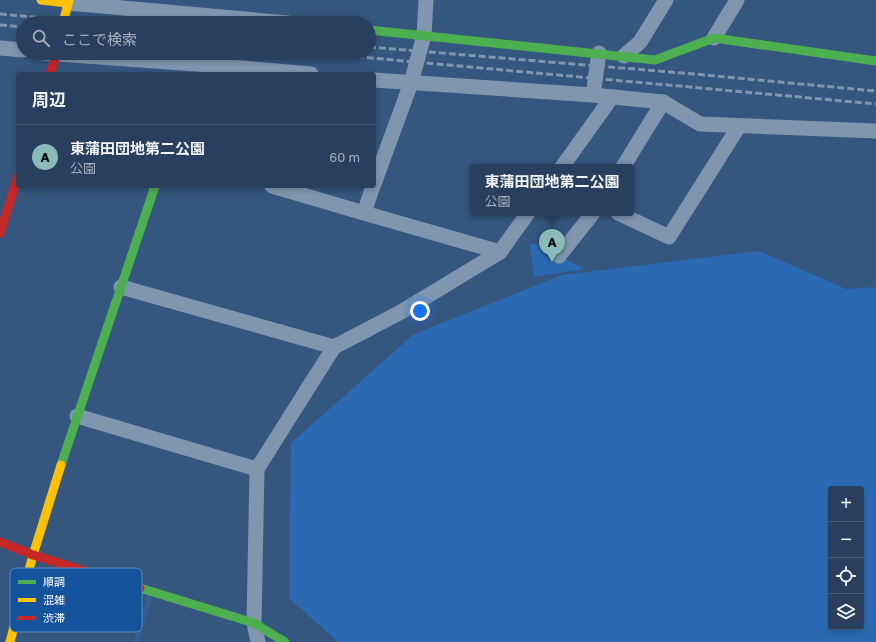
<!DOCTYPE html>
<html lang="ja">
<meta charset="utf-8">
<style>
body{margin:0;font-family:"Golos Text","Noto Sans JP",sans-serif;background:#344b67;color:#f1f3f6}
.controls{position:absolute;right:12px;bottom:12px;display:grid;overflow:hidden;border-radius:4px;box-shadow:0 2px 6px #0003}
.controls button{width:36px;height:36px;display:grid;place-items:center;padding:0;border:0;border-bottom:1px solid #445973;background:#28405e;color:#f1f3f6;font:20px sans-serif}
.you{position:absolute;left:420px;top:311px;width:14px;height:14px;margin:-10px;border:3px solid #fff;border-radius:50%;background:#1a73e8;box-shadow:0 0 0 6px #1a73e833}
.badge{display:grid;place-items:center;width:26px;height:26px;border-radius:50%;background:#8bbbb9;color:#111;font-size:13px;font-weight:700}
.pin{position:absolute;translate:-50% -33px;filter:drop-shadow(0 1px 2px #0008)}
.pin::after{content:'';position:absolute;top:21px;width:14px;height:12px;background:inherit;clip-path:polygon(0 0,100% 0,50% 100%)}
.popup{position:absolute;left:470px;top:164px;width:164px;height:52px;box-sizing:border-box;display:grid;place-content:center;border-radius:4px;background:#28405e;filter:drop-shadow(0 1px 3px #0005);font-size:13px;white-space:nowrap;color:#a5afbc}
.popup b{font-size:15px;color:#f1f3f6}
.popup::after{content:'';position:absolute;left:50%;top:100%;margin-left:-8px;border:8px solid transparent;border-top-color:#28405e}
.list{margin:0;padding:0;list-style:none}
h2{display:flex;justify-content:space-between;align-items:center;height:52px;margin:0;padding:0 16px;font-size:17px}
h2 small{font-size:13px;font-weight:400;color:#a5afbc}
.list li{display:grid;grid-template-columns:26px 1fr auto;gap:12px;align-items:center;box-sizing:border-box;height:64px;padding:0 16px;border-top:1px solid #445973}
.list b{display:block;font-size:15px;white-space:nowrap}
.list p{margin:0;font-size:13px;white-space:nowrap;color:#a5afbc}
.list em{font-size:13px;font-style:normal;color:#a5afbc}
.icon{flex:none;width:22px;height:22px;fill:none;stroke:currentColor;stroke-width:2;stroke-linecap:round;stroke-linejoin:round}
.map{position:relative;flex:none;width:876px;height:642px;overflow:hidden}
.search{position:absolute;background:#28405e;box-shadow:0 2px 6px #0003;left:16px;top:16px;width:360px;height:44px;display:flex;align-items:center;gap:10px;box-sizing:border-box;padding:0 14px;border-radius:22px;color:#a5afbc;font-size:15px}
.panel{position:absolute;background:#28405e;box-shadow:0 2px 6px #0003;left:16px;top:72px;width:360px;height:116px;border-radius:4px}
.map>svg:first-child{display:block}
.green{fill:#2b6ab3;fill-rule:evenodd}
.lines{fill:none;stroke-linecap:round;stroke-linejoin:round}
.stream{stroke:#345f94;stroke-width:5}
.street{stroke:#8096af;stroke-width:15}
.fast{stroke:#4caf50;stroke-width:9}
.slow{stroke:#ffc107;stroke-width:9}
.jam{stroke:#c62828;stroke-width:9}
.rail{stroke:#8095ae;stroke-width:3;stroke-dasharray:7 3;stroke-linecap:butt}
.key{fill:#16539d;stroke:#5c87ba;stroke-width:1}
.key-label{font-size:11px;fill:#fff}
</style>
<div class="map">
<svg width="876" height="642" viewBox="0 0 876 642">
<rect width="100%" height="100%" fill="#35567e"/>
<!-- green -->
<g class="green">
<polygon points="533,243 585,269 534,277 530,245"/>
<path d="M759,251L846,289L876,287V642H338L289,598L291,443L414,334L562,275ZM831,489H861V627H831Z"/>
</g>
<g class="lines">
<!-- stream -->
<polyline class="stream" points="136,642 150,596"/>
<!-- street -->
<g class="street">
<polyline points="68,3 288,23"/>
<polyline points="714,38 737,0"/>
<polyline points="0,48 23,50"/>
<polyline points="44,53 196,64 311,74"/>
<polyline points="624,56 640,42 666,0"/>
<polyline points="374,80 593,95 663,102 700,124 876,131"/>
<polyline points="593,95 599,53"/>
<polyline points="562,167 612,97"/>
<polyline points="623,167 663,102"/>
<polyline points="374,184 411,83 424,35 426,0"/>
<polyline points="272,186 364,213 373,186"/>
<polyline points="364,213 500,252 528,213"/>
<polyline points="618,213 669,237 739,126"/>
<polyline points="559,256 593,213"/>
<polyline points="121,287 334,347 401,312 500,252"/>
<polyline points="77,416 257,469 334,347"/>
<polyline points="257,469 254,623 258,642"/>
</g>
<!-- fast -->
<g class="fast">
<polyline points="369,30 655,60 714,38 876,61"/>
<polyline points="61,465 155,186"/>
<polyline points="140,588 254,623 285,642"/>
</g>
<!-- slow -->
<g class="slow">
<polyline points="41,0 68,3"/>
<polyline points="63,23 69,0"/>
<polyline points="10,642 33,555 61,465"/>
</g>
<!-- jam -->
<g class="jam">
<polyline points="50,74 57,53"/>
<polyline points="0,233 18,176"/>
<polyline points="0,542 33,555 140,588"/>
</g>
<!-- rail -->
<g class="rail">
<polyline points="0,14 101,23"/>
<polyline points="0,25 23,27"/>
<polyline points="369,47 694,74 876,91"/>
<polyline points="317,53 876,104"/>
</g>
</g>
<!-- legend -->
<rect x="10" y="568" width="132" height="64" rx="6" class="key"/>
<rect x="18" y="580" width="18" height="4" fill="#4caf50"/>
<rect x="18" y="598" width="18" height="4" fill="#ffc107"/>
<rect x="18" y="616" width="18" height="4" fill="#c62828"/>
<g class="key-label">
<text x="43" y="586">順調</text>
<text x="43" y="604">混雑</text>
<text x="43" y="622">渋滞</text>
</g>
</svg>
<div class="controls">
<button>+</button>
<button>−</button>
<button><svg class="icon" aria-label="locate" viewBox="0 0 24 24"><circle cx="12" cy="12" r="6"/><path d="M12 2v4M12 18v4M2 12h4M18 12h4"/></svg></button>
<button><svg class="icon" aria-label="layers" viewBox="0 0 24 24"><path d="M12 4l9 5-9 5-9-5zM3 14l9 5 9-5"/></svg></button>
</div>
<div class="you"></div>
<div class="pin badge" style="left:552px;top:262px">A</div>
<div class="popup"><b>東蒲田団地第二公園</b>公園</div>
<div class="search"><svg class="icon" aria-label="search" viewBox="0 0 24 24"><circle cx="10" cy="10" r="6"/><path d="M15 15l6 6"/></svg>ここで検索</div>
<section class="panel">
<h2>周辺<small></small></h2>
<ul class="list">
<li><span class="badge">A</span><div><b>東蒲田団地第二公園</b><p>公園</p></div><em>60 m</em></li>
</ul>
</section>
</div>
